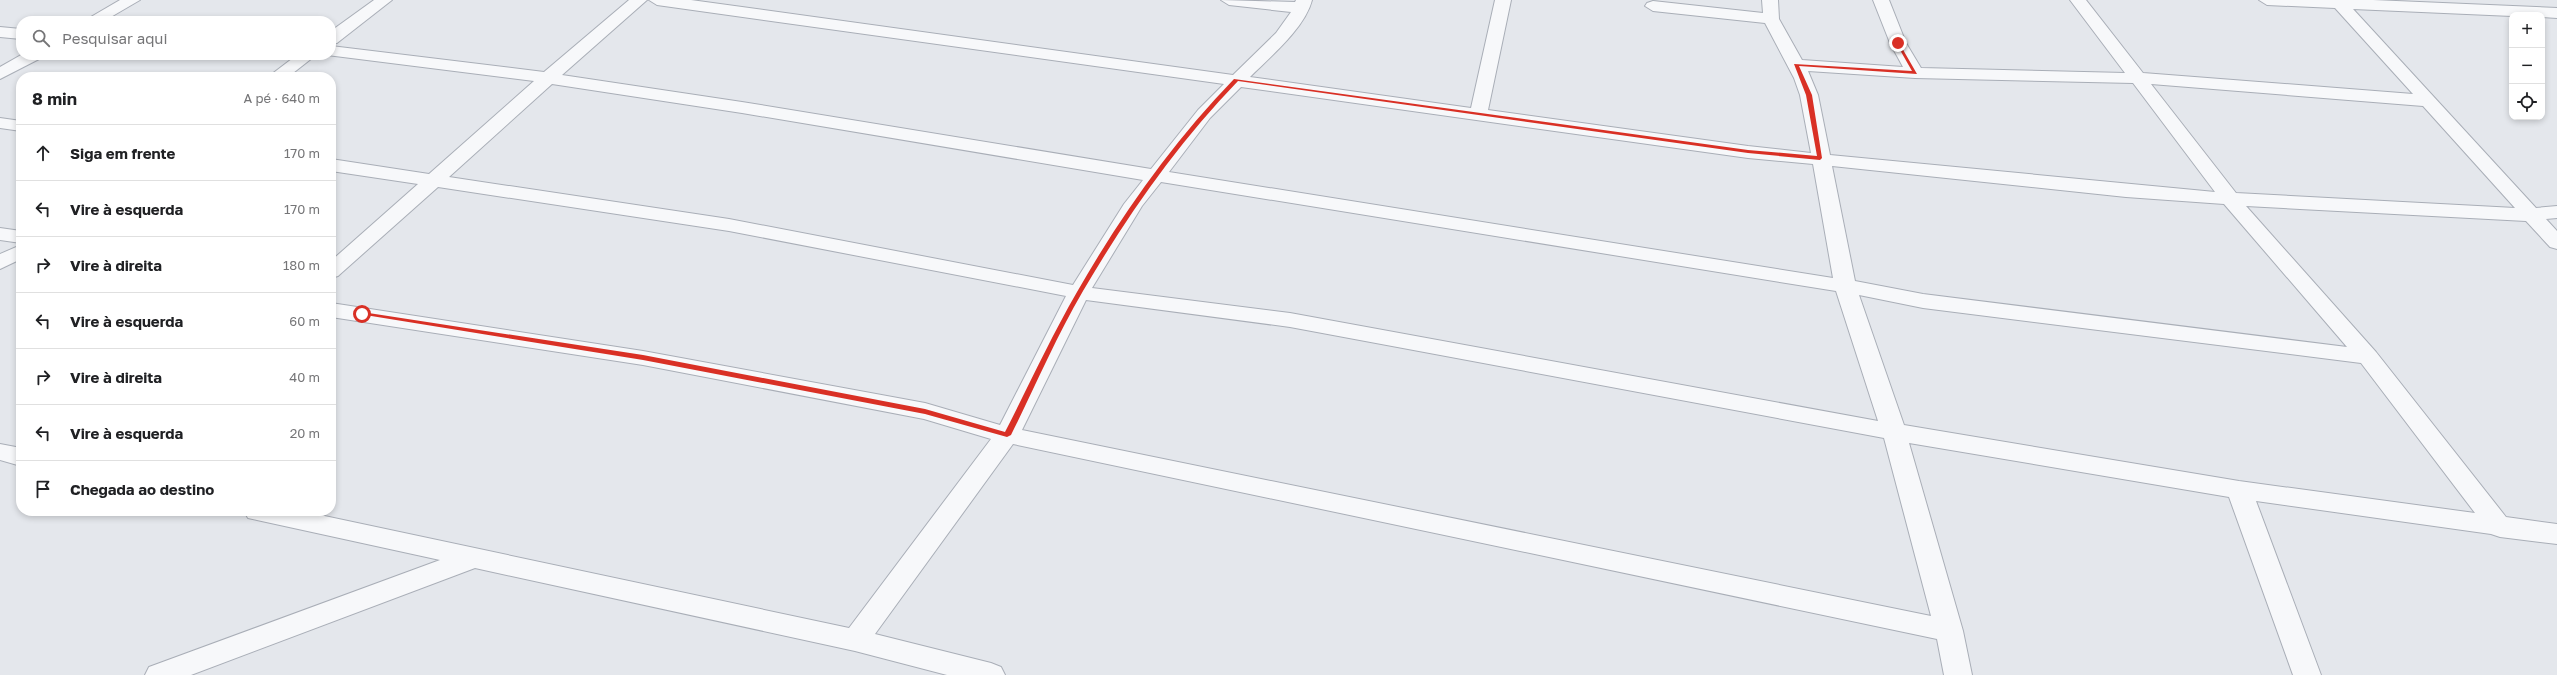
<!DOCTYPE html>
<html lang="pt">
<meta charset="utf-8">
<style>
body{margin:0;font-family:"Golos Text",sans-serif;background:#f6f6f6;color:#202124}
.controls{position:absolute;right:12px;top:12px;display:grid;overflow:hidden;border-radius:8px;box-shadow:0 2px 6px #0003}
.controls button{width:36px;height:36px;display:grid;place-items:center;padding:0;border:0;border-bottom:1px solid #e0e0e0;background:#fff;color:#202124;font:20px sans-serif}
.stop{position:absolute;width:12px;height:12px;margin:-9px;border:3px solid #d93025;border-radius:50%;background:#fff}
.stop.end{background:#d93025;border-color:#fff;box-shadow:0 1px 4px #0008}
.list{margin:0;padding:0;list-style:none}
h2{display:flex;justify-content:space-between;align-items:center;height:52px;margin:0;padding:0 16px;font-size:17px}
h2 small{font-size:13px;font-weight:400;color:#757577}
.list li{display:grid;grid-template-columns:26px 1fr auto;gap:12px;align-items:center;box-sizing:border-box;height:56px;padding:0 16px;border-top:1px solid #e0e0e0}
.list b{display:block;font-size:15px;white-space:nowrap}
.list em{font-size:13px;font-style:normal;color:#757577}
.icon{flex:none;width:22px;height:22px;fill:none;stroke:currentColor;stroke-width:2;stroke-linecap:round;stroke-linejoin:round}
.map{position:relative;flex:none;width:2557px;height:675px;overflow:hidden}
.search{position:absolute;background:#fff;box-shadow:0 2px 6px #0003;left:16px;top:16px;width:320px;height:44px;display:flex;align-items:center;gap:10px;box-sizing:border-box;padding:0 14px;border-radius:16px;color:#757577;font-size:15px}
.panel{position:absolute;background:#fff;box-shadow:0 2px 6px #0003;left:16px;top:72px;width:320px;height:444px;border-radius:16px}
.map>svg:first-child{display:block}
.lines{fill:none;stroke-linecap:round;stroke-linejoin:round}
.street-casing{stroke:#a9aeb7;stroke-width:2}
.street{fill:#f7f8fa;fill-rule:evenodd}
.route{fill:#d93025}
</style>
<div class="map">
<svg width="2557" height="675" viewBox="0 0 2557 675">
<rect width="100%" height="100%" fill="#e4e7ec"/>
<g class="lines">
<!-- street casing -->
<g class="street-casing">
<g id="street">
<polygon points="120,0 140,0 104,21 84,21"/>
<polygon points="374,0 392,0 337,43 331,44 331,31"/>
<path d="M629,0H647L562,75L742,102L1151,169L1198,110L1224,84L657,5L649,0H691L1233,75L1276,33L1291,12L1229,5L1221,0L1295,2L1296,0H1312C1305,28 1270,57 1250,77L1471,108L1495,0H1511L1488,110L1748,146L1811,153L1800,95L1794,78L1765,23L1653,11L1645,6L1647,3L1653,1L1763,13L1762,0H1778L1779,19L1802,60L1903,67L1890,43L1873,0H1889L1906,43L1921,68L2125,73L2070,0H2086L2143,73L2413,94L2335,8L2267,5L2259,0H2373L2557,8V18L2542,17V15L2512,16L2353,9L2536,208L2557,206V218L2546,219L2557,231V249L2550,247L2526,221L2246,206L2376,352L2506,517L2557,524V544L2500,537L2491,534L2256,501L2321,675H2293L2229,497L1909,443L1963,631L1972,675H1944L1937,639L1013,444L875,634L991,663L1001,667L1005,675H947L855,651L475,568L191,675H145L149,667L440,560L257,520L248,518L244,511H301L849,628L991,439L924,419L643,365L331,317V303L643,351L925,403L1000,425L1066,296L729,231L438,187L338,276L331,278V261L418,184L331,171V159L429,174L534,81L327,55H331V46L544,72ZM1808,71L1915,78L2133,83L2215,192L1830,155L1818,95ZM552,84L742,113L1143,180L1124,204L1073,285L729,219L449,177ZM2151,84L2423,106L2515,208L2236,193ZM1241,87L1748,158L1813,164L1833,278L1169,172L1210,118ZM1832,166L2126,197L2224,204L2347,347L1923,294L1855,281ZM1161,182L1836,291L1878,421L1290,313L1092,288L1142,206ZM1859,295L1923,308L2361,363L2475,513L2239,481L1904,425ZM1086,300L1290,327L1884,438L1931,616L1022,430Z"/>
<polygon points="0,27 21,29 21,39 0,37"/>
<polygon points="21,55 41,55 39,59 0,79 0,67"/>
<polygon points="297,55 316,55 288,77 268,77"/>
<polygon points="0,118 21,121 21,131 0,128"/>
<polygon points="0,228 21,231 21,243 0,240"/>
<polygon points="21,245 21,259 0,269 0,254"/>
<polygon points="0,444 21,448 21,466 0,460"/>
</g>
</g>
<!-- street -->
<use href="#street" class="street"/>
</g>
<!-- route -->
<path class="route" d="M1898,41L1917,74L1799,66L1812,95L1822,158L1820,160L1748,153L1238,81C1177,144 1127,216 1083,291C1056,337 1035,387 1011,435L1007,437L925,414L643,360L359,314L362,312L643,355L925,409L1005,432C1029,385 1051,337 1077,292C1121,215 1173,142 1234,79L1748,150L1817,156L1806,95L1794,64L1912,71L1896,43Z"/>
</svg>
<div class="controls">
<button>+</button>
<button>−</button>
<button><svg class="icon" aria-label="locate" viewBox="0 0 24 24"><circle cx="12" cy="12" r="6"/><path d="M12 2v4M12 18v4M2 12h4M18 12h4"/></svg></button>
</div>
<div class="stop" style="left:362px;top:314px"></div>
<div class="stop end" style="left:1898px;top:43px"></div>
<div class="search"><svg class="icon" aria-label="search" viewBox="0 0 24 24"><circle cx="10" cy="10" r="6"/><path d="M15 15l6 6"/></svg>Pesquisar aqui</div>
<section class="panel">
<h2>8 min<small>A pé · 640 m</small></h2>
<ul class="list">
<li><svg class="icon" aria-label="ahead" viewBox="0 0 24 24"><path d="M12 20V5M6 11l6-6 6 6"/></svg><div><b>Siga em frente</b></div><em>170 m</em></li>
<li><svg class="icon" aria-label="left" viewBox="0 0 24 24"><path d="M17 20v-9H6M10 6l-5 5 5 5"/></svg><div><b>Vire à esquerda</b></div><em>170 m</em></li>
<li><svg class="icon" aria-label="right" viewBox="0 0 24 24"><path d="M7 20v-9h11M14 6l5 5-5 5"/></svg><div><b>Vire à direita</b></div><em>180 m</em></li>
<li><svg class="icon" aria-label="left" viewBox="0 0 24 24"><path d="M17 20v-9H6M10 6l-5 5 5 5"/></svg><div><b>Vire à esquerda</b></div><em>60 m</em></li>
<li><svg class="icon" aria-label="right" viewBox="0 0 24 24"><path d="M7 20v-9h11M14 6l5 5-5 5"/></svg><div><b>Vire à direita</b></div><em>40 m</em></li>
<li><svg class="icon" aria-label="left" viewBox="0 0 24 24"><path d="M17 20v-9H6M10 6l-5 5 5 5"/></svg><div><b>Vire à esquerda</b></div><em>20 m</em></li>
<li><svg class="icon" aria-label="arrive" viewBox="0 0 24 24"><path d="M6 21V4h12l-3 4 3 4H6"/></svg><div><b>Chegada ao destino</b></div></li>
</ul>
</section>
</div>
